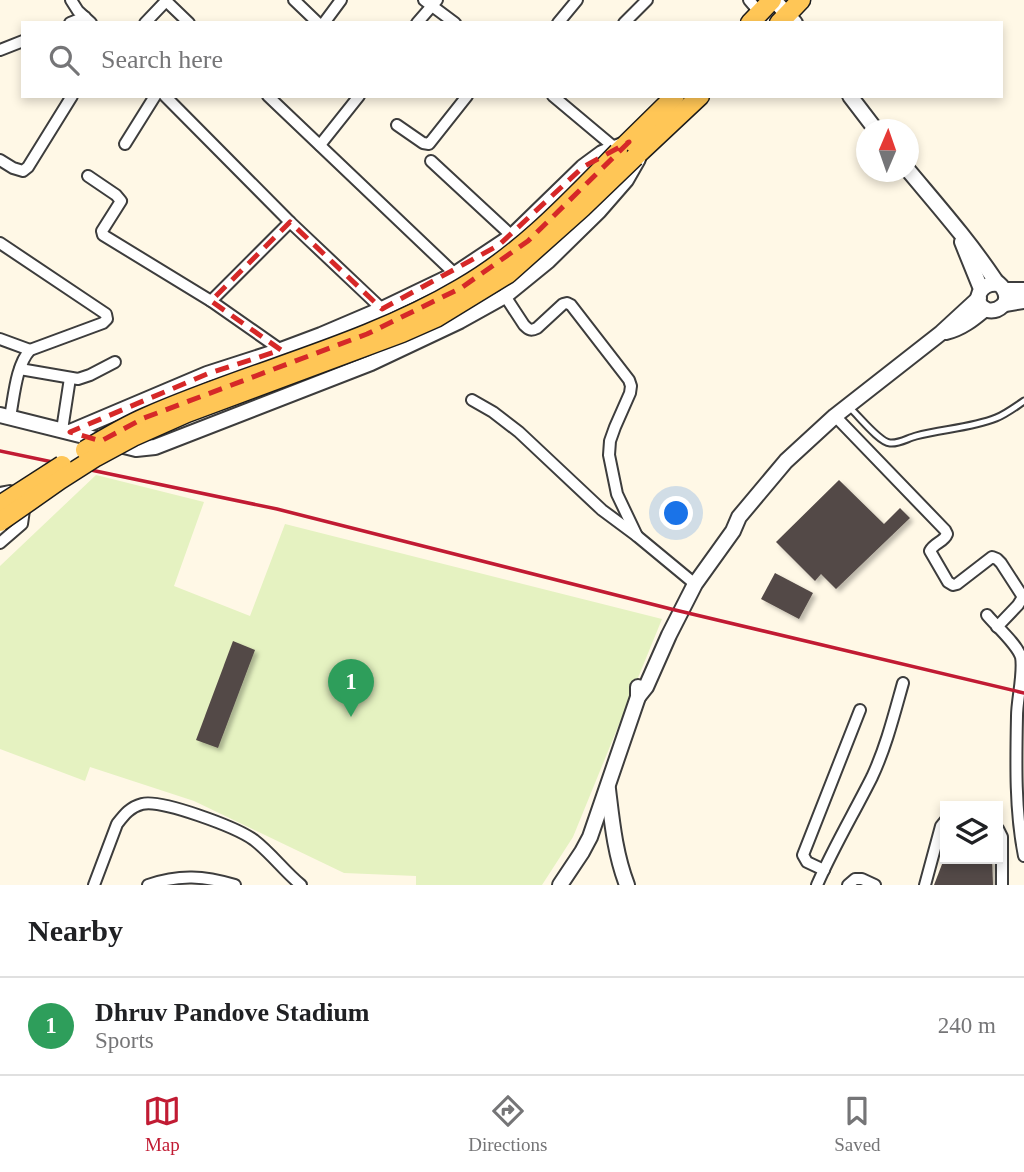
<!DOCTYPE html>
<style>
body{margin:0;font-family:"Times New Roman",serif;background:#f2f2f2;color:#202124}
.controls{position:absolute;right:21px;bottom:21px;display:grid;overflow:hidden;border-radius:0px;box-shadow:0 4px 10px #0003}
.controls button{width:63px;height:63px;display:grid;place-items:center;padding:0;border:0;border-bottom:2px solid #e0e0e0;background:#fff;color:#202124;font:35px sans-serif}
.compass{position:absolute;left:856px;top:119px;width:63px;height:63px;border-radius:50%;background:#fff;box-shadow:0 4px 10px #0003;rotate:2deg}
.you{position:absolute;left:677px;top:514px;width:24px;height:24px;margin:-18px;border:5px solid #fff;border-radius:50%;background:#1a73e8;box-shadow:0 0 0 10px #1a73e833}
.badge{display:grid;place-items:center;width:46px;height:46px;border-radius:50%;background:#c11b33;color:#fff;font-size:23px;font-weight:700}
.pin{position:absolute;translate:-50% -58px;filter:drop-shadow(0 2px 4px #0008)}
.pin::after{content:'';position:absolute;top:37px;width:24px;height:21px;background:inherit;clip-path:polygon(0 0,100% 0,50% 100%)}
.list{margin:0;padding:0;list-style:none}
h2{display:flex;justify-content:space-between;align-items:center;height:91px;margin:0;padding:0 28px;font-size:30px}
h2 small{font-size:23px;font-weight:400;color:#757577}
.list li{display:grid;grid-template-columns:46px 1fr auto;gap:21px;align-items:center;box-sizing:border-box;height:98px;padding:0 28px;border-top:2px solid #e0e0e0}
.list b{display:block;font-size:26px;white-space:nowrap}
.list p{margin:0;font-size:23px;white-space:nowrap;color:#757577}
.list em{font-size:23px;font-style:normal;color:#757577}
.icon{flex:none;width:38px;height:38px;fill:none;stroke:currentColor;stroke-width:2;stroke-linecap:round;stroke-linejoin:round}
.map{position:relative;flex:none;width:1024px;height:885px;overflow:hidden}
.search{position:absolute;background:#fff;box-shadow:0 4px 10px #0003;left:21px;right:21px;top:21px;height:77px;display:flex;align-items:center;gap:18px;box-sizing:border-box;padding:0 24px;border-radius:0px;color:#757577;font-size:26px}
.sheet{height:189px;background:#fff}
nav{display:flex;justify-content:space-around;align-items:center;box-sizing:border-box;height:98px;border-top:2px solid #e0e0e0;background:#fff;font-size:19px;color:#757577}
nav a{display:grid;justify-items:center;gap:4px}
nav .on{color:#c11b33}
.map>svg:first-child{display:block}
.pitch{fill:#e5f2c1}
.building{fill:#534946;filter:url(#shadow)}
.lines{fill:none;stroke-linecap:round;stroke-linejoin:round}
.service-casing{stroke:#3d3d3d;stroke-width:9}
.minor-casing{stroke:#3d3d3d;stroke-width:14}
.tertiary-casing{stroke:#3d3d3d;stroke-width:18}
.primary-casing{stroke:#1b1b1b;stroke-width:21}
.service{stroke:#fff;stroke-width:5}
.minor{stroke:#fff;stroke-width:10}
.tertiary{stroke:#fff;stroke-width:14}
.primary{stroke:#ffc656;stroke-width:18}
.rail{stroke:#c11b33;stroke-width:3.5}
.primary-bridge-casing{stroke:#1b1b1b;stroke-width:21;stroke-linecap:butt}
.primary-bridge{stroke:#ffc656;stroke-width:18}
.marked{fill:none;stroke:#d62828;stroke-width:5;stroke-dasharray:14 9;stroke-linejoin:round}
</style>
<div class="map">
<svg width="1024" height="885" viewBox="0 0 1024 885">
<defs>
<filter id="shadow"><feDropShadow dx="3.5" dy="3.5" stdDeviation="2" flood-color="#0004"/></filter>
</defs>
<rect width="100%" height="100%" fill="#fff8e6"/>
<!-- pitch -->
<polygon class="pitch" points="96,475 204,502 174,586 250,616 285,524 662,619 573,837 542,885 416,885 416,876 344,873 194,801 90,767 85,781 0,749 0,566"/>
<!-- building -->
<g class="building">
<polygon points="839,480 884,524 900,508 910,518 836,589 821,574 815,581 776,542"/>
<polygon points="775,573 813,593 799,619 761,599"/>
<polygon points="233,641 255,650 218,748 196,740"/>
<polygon points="944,859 992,859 993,885 934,885"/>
</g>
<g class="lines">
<!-- service casing -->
<g class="service-casing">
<path id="service" d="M850,408C859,416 879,442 890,443C899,444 908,438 916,436C942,429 971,428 996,418C1006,414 1015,407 1024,401"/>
</g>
<!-- minor casing -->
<g class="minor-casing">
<g id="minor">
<polyline points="71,0 78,11 91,23"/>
<polyline points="165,0 189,23"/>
<polyline points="294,0 318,23"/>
<polyline points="424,0 455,23"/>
<polyline points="749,0 760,13"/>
<polyline points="70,23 85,17"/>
<polyline points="145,23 166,1"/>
<polyline points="324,23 341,0"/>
<polyline points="417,23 437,0"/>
<polyline points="558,23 577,0"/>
<polyline points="624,23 647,0"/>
<polyline points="0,50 23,41"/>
<polyline points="165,96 290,222 382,309"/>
<polyline points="268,96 455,274"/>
<polyline points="553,96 615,148"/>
<polyline points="397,125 423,143 429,144 467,96"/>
<polyline points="125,144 155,96"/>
<polyline points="320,145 359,96"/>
<polyline points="0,160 13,168 23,171 28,167 72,96"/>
<polyline points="431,161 512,236"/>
<polyline points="88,176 116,195 121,201 102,231 103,235 211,301 281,350"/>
<path d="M0,243L100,310L106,314L107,319L103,323L30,350C16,365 14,397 10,417"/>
<path d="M505,296L524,325C529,330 531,331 537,328L563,304L567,303L571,305L629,380L631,386L630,393L615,427L610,441L609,455L617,494L637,536"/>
<polyline points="211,301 290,222"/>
<polyline points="0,339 30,350"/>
<polyline points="20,369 78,379 90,375 115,362"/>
<polyline points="472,400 493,412 519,432 602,510 637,536 695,584"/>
<path d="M835,416L945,530L947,534C944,542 934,543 930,551L948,582L953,585L957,584L992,557L997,559L1001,563L1023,597L1018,605L997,627"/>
<polyline points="62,430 70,378"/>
<polyline points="0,493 10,491 24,510 22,524 0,543"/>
<path d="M987,615C996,626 1017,644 1021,657C1024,672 1017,700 1017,716C1016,763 1015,811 1024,856"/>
<polyline points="998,829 1002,837 1002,885"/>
<polyline points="824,870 807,862 803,855 860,710"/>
<path d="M94,885L117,824C124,815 130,807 142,804C161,799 236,827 254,840C271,853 284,871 301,885"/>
<path d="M148,885C180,874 204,876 235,885"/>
<path d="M817,885C833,848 854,813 872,777C886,747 894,715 903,683"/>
<polyline points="848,885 855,879 862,879 875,885"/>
<polyline points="925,885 941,826 945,821"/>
</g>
</g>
<!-- tertiary casing -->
<g class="tertiary-casing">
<g id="tertiary">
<polyline points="774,0 795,23"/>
<polyline points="850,96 876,130"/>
<path d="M908,170C938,206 969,241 995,280C998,284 1003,286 1005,292C1007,297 1006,303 1002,306C998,310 992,311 987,310C970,303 980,281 998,284"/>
<polyline points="962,242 981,289"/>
<polyline points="1005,290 1024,290"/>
<polyline points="1005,304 1024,301"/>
<path d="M946,332C962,328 973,319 985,309"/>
<polyline points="0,415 136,449 155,447 371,363 460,321 505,296 548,261 599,211 626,180 638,159"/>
<polyline points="70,432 207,374 281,350 321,335 382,309 455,274 512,236 583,167 602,153 625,144"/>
<polyline points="638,697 646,687 669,635 695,584 733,531 739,517 786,461 835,416 941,333 979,298"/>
<path d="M608,789C612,822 615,854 627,885"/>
<polyline points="560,885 582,852 590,837 638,697 638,687"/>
</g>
</g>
<!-- primary casing -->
<g class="primary-casing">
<g id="primary">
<polyline points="750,23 772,0"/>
<polyline points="779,23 801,0"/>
<polyline points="618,152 675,96"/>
<polyline points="635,157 700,96"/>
</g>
</g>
<!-- service -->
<use href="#service" class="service"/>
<!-- minor -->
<use href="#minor" class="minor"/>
<!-- tertiary -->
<use href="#tertiary" class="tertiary"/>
<!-- primary -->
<use href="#primary" class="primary"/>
<!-- rail -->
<polyline class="rail" points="0,451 277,509 671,609 1024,693"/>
<!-- primary-bridge casing -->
<g class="primary-bridge-casing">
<g id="primary-bridge">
<path d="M85,450C105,438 125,426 146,417C250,371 363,346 461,288C522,253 569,202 618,152"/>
<polyline points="0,505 62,465"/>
<polyline points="0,522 60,480 96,457 133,437 187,413 402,333 436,318 508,274 582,208 635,157"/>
</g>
</g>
<!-- primary-bridge -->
<use href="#primary-bridge" class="primary-bridge"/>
</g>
<!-- marked area -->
<path class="marked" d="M629,142L528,241L461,288L367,334L144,418L101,441L70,432L207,374L281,350L211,301L290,222L382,309L499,245L583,167Z"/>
</svg>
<div class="controls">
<button><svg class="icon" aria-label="layers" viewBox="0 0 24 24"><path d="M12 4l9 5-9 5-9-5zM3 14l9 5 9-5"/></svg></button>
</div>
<svg class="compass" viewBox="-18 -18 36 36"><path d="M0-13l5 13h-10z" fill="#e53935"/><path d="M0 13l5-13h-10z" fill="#757577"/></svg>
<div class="you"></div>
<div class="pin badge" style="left:351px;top:717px;background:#2e9e5b">1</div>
<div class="search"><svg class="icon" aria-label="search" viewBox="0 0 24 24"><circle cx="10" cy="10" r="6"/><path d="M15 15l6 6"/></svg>Search here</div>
</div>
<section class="sheet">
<h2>Nearby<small></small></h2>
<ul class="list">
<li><span class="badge" style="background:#2e9e5b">1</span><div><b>Dhruv Pandove Stadium</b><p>Sports</p></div><em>240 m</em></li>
</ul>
</section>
<nav>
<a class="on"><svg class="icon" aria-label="map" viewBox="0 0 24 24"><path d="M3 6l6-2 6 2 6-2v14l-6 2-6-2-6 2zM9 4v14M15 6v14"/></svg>Map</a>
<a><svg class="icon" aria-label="directions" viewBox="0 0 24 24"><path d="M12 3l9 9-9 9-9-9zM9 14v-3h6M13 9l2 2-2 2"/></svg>Directions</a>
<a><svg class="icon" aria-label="saved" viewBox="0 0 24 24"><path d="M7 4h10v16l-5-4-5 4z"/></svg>Saved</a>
</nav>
